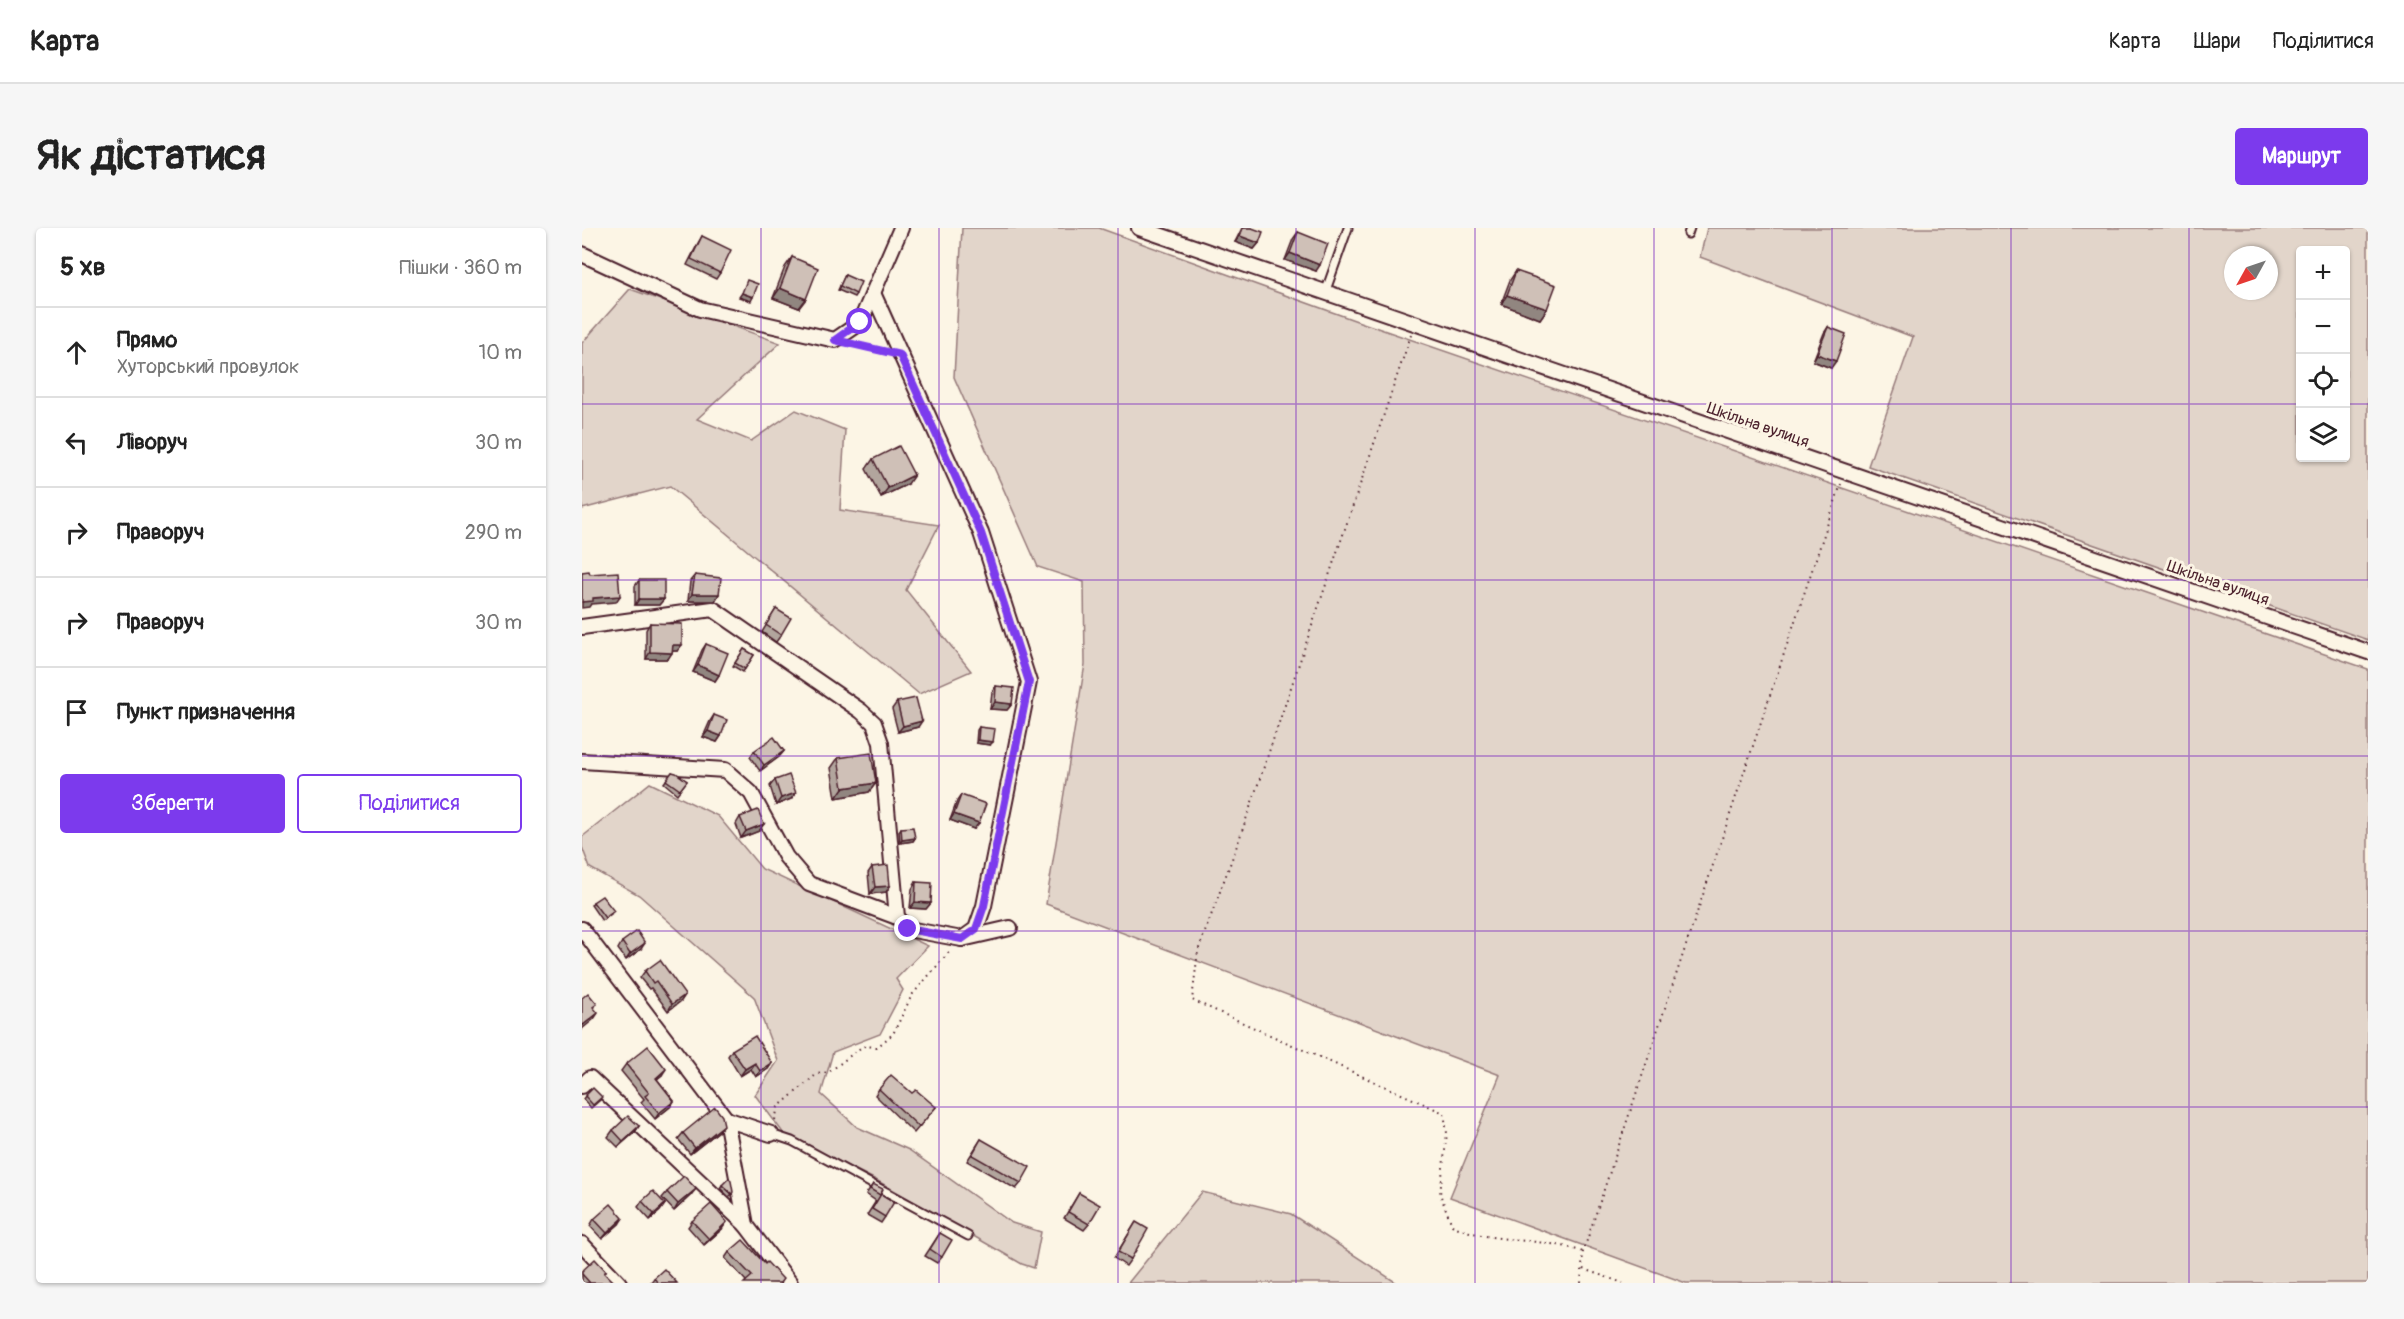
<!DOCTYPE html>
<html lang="uk">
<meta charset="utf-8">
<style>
body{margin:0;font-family:Pangolin,sans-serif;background:#f6f6f6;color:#222}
.controls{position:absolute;right:18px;top:18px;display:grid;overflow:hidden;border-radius:6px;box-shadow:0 2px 4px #0004}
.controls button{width:54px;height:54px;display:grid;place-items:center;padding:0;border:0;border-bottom:2px solid #e0e0e0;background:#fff;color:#222;font:30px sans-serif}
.compass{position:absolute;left:1642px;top:18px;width:54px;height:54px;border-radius:50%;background:#fff;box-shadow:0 2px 4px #0004;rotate:230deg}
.stop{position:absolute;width:18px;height:18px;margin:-14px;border:4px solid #7c3aed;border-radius:50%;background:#fff}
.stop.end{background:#7c3aed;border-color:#fff;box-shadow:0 2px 6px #0008}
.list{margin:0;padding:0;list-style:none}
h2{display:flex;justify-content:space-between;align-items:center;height:78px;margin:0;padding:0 24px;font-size:26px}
h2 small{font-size:20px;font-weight:400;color:#767676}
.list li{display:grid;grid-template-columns:39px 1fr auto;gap:18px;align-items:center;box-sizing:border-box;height:90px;padding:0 24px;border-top:2px solid #e0e0e0}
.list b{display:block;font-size:22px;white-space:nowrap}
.list p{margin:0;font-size:20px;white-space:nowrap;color:#767676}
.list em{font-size:20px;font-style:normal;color:#767676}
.actions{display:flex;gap:12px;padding:18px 24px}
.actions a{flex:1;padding:14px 0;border:2px solid #7c3aed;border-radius:6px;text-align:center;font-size:21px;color:#7c3aed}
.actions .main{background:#7c3aed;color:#fff}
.icon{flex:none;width:33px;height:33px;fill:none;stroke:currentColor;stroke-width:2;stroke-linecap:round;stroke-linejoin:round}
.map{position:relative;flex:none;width:1786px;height:1055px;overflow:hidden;border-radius:6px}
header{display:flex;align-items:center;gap:36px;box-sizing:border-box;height:84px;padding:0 30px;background:#fff;border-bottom:2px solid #e0e0e0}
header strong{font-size:28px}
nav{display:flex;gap:33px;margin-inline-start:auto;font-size:21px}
.intro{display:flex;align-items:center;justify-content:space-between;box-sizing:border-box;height:144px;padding:0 36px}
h1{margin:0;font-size:42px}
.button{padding:15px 27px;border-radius:6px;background:#7c3aed;color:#fff;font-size:21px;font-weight:700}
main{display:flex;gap:36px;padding:0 36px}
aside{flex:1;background:#fff;border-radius:6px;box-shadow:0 2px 4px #0004}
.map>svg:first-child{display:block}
.green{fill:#e2d5ca;stroke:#967a7a;stroke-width:1.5;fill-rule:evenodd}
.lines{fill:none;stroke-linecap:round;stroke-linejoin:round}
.lane-casing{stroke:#4a1f2b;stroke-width:11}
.street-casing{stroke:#4a1f2b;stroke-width:18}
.path{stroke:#4a1f2b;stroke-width:2;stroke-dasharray:1.5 4.5;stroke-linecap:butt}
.lane{stroke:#fcf5e5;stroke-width:7}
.street{stroke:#fcf5e5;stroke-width:14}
.wall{fill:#b2a59d;stroke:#4a1f2b;stroke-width:1.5}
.shaded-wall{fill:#918680;stroke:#4a1f2b;stroke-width:1.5}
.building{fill:#cfc0b7;stroke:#4a1f2b;stroke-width:1.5}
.route{stroke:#7c3aed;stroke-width:8}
.grid{fill:none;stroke:#7b2cbf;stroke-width:1.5;stroke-opacity:0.55}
.labels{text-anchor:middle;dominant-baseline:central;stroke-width:6;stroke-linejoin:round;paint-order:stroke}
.street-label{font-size:16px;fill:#4a1f2b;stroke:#fcf5e5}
</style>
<header>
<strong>Карта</strong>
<nav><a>Карта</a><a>Шари</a><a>Поділитися</a></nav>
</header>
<div class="intro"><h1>Як дістатися</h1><a class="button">Маршрут</a></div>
<main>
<aside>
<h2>5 хв<small>Пішки · 360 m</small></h2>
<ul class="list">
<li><svg class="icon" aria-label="ahead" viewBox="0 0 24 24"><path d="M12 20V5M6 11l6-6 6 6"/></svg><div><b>Прямо</b><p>Хуторський провулок</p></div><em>10 m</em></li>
<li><svg class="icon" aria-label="left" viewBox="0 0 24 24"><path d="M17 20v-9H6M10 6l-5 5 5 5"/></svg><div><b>Ліворуч</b></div><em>30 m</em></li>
<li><svg class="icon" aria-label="right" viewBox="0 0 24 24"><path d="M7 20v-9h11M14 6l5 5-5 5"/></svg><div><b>Праворуч</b></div><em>290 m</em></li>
<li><svg class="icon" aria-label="right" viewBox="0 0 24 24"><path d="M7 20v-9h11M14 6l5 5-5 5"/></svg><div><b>Праворуч</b></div><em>30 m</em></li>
<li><svg class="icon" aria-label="arrive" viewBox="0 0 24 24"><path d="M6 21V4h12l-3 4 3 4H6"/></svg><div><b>Пункт призначення</b></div></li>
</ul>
<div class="actions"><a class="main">Зберегти</a><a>Поділитися</a></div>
</aside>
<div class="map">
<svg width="1786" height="1055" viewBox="0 0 1786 1055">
<rect width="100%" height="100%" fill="#fcf5e5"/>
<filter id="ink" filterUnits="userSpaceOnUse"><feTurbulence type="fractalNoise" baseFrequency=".0167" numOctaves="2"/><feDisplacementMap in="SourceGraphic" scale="12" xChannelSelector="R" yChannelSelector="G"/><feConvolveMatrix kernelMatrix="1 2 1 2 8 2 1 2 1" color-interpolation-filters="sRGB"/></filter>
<g filter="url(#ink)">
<!-- green -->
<g class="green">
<polygon points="380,0 517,0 775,93 1786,441 1786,1055 1104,1055 868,969 918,847 464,676 503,436 502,354 456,339 372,149"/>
<path d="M1125,0H1786V412L1286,238L1331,109L1118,29ZM1764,22V230H1718V22ZM1651,27H1687V63H1651Z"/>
<polygon points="48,61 198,115 115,191 169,213 214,182 263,202 258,282 357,297 324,362 389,443 337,466 88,258 0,281 0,115"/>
<polygon points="68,555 136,588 180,641 346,718 314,751 321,762 298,806 251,824 239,866 275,899 327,922 430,995 459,1004 452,1040 440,1036 294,952 202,906 173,867 196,833 172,769 57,667 8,640 0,619 0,609"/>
<polygon points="620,964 709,986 815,1055 546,1055"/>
</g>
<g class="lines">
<!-- lane casing -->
<g class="lane-casing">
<g id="lane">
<polyline points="1106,6 1108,0"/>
<polyline points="743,65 766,0"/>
<polyline points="189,906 210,913 386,1008"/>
</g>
</g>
<!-- street casing -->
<g class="street-casing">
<g id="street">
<polyline points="557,0 1786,424"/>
<polyline points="0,26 118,81 253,112 278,95 319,0"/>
<polyline points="291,65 399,305 447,454 402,678 394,701 380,711"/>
<polyline points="0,399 131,381 279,483 292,495 299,515 315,689 326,701 380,711 428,700"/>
<polyline points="0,533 143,542 169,565 204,629 227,656 315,689"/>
<polyline points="0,701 144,891"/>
<polyline points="0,858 8,850 164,997"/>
<polyline points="189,906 144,891 164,997 208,1055"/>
<polyline points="0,1016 37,1055"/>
</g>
</g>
<!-- path -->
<g class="path">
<path d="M829,107L657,612L616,723L610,772L862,885L865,905L858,966L870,997C910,1017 959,1008 1001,1024"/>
<polyline points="271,117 304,124"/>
<polyline points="193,892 196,879 235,846 247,844 281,818 295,819 311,806 330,767 368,723"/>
<polyline points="1001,1041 1041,1055"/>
<polyline points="999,1055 1001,1024 1259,256"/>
</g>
<!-- lane -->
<use href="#lane" class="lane"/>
<!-- street -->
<use href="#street" class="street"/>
</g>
<!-- wall -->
<g class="wall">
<polygon points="660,0 670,0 677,15 672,21 653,14"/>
<polygon points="716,4 734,43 703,32 711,11"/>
<polygon points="120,8 138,45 134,51 105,37 116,15"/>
<polygon points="210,29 217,80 191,70 203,39"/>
<polygon points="934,43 965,81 958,91 919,76 928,52"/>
<polygon points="263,47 274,66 272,69 256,62"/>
<polygon points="1246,99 1249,140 1231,133 1242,105"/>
<polygon points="291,231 326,256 299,269 284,241"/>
<polygon points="113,347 137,366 133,373 106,373 108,353"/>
<polygon points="57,352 82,371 77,377 53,377 53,358"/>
<polygon points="194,381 199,407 194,414 180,404"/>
<polygon points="68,395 95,423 90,423 86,431 64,431 64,402"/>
<polygon points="124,416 137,447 133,453 111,444 120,422"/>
<polygon points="162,421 172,427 161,444 151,438"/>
<polygon points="414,458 430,476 425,482 408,481 410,464"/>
<polygon points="315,474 336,499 316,504 310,481"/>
<polygon points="132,487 139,508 135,514 121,509 128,493"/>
<polygon points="397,499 408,517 394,515 395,502"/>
<polygon points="172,523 202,523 197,529 178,543 168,529"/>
<polygon points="256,530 294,555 287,564 254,570 249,540"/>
<polygon points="90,544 105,553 95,566 82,555"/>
<polygon points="193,552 209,571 194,577 188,558"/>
<polygon points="379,567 392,601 368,592 375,573"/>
<polygon points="158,589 177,603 159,610 154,596"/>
<polygon points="319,600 333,610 331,613 318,615 317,603"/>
<polygon points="290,639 308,658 304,664 288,666 286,645"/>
<polygon points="334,654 349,675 344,681 328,680 330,661"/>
<polygon points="11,674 29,686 20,693 9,677"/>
<polygon points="40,714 59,721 44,732 36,721"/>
<polygon points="63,743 103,767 99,773 86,783 69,760 67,761 58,750"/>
<polygon points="150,822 190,835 186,841 174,849 169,841 158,848 146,828"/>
<polygon points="44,836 80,847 75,851 92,873 88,879 73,891 59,874 62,871 39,843"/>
<polygon points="297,861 354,879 332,905 293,867"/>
<polygon points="3,868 18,872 9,880 1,871"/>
<polygon points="57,898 53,904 36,919 26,909 31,902"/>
<polygon points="137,903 108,926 96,911 101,905"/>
<polygon points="399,911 439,955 434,961 385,933"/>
<polygon points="291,956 298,967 303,989 299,995 285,987 294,973 284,966"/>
<polygon points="140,957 150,966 147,969 138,960"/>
<polygon points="85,964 109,967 92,983 80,970"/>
<polygon points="497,965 507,996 502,1002 482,990"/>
<polygon points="60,973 83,976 78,983 68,992 56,979"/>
<polygon points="12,991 37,996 20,1011 8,998"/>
<polygon points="110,993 140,1001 122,1017 106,999"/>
<polygon points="554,994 549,1031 544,1038 532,1030"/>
<polygon points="358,1005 360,1029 355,1035 343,1028"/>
<polygon points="147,1024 199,1055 164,1053 143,1030"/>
<polygon points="0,1043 24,1043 22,1046 32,1055 0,1055"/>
<polygon points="72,1050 95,1055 68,1055"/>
</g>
<!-- shaded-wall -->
<g class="shaded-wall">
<polygon points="658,8 677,15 672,21 653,14"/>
<polygon points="708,25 738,37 734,43 703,32"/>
<polygon points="198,60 224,71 217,80 191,70"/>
<polygon points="160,65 171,69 169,73 157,69"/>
<polygon points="925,67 965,81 958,91 919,76"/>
<polygon points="1235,126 1254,133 1249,140 1231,133"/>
<polygon points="332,247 326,256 299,269 306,260"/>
<polygon points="110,366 137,366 133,373 106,373"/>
<polygon points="38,368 34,374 9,376 7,379 0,380 0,374 11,370"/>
<polygon points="57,371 82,371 77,377 53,377"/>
<polygon points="91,417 100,417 95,423 86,423"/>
<polygon points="68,424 90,425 86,431 64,431"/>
<polygon points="116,437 137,447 133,453 111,444"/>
<polygon points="413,474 430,476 425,482 408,481"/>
<polygon points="340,493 336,499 316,504 321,498"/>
<polygon points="126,503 139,508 135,514 121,509"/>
<polygon points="396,512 411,514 408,517 394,515"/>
<polygon points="202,523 197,529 178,543 182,537"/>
<polygon points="294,555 287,564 254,570 261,560"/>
<polygon points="214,565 209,571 194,577 199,570"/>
<polygon points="372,586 397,595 392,601 368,592"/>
<polygon points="182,596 177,603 159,610 164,603"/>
<polygon points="333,610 331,613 318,615 320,612"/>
<polygon points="308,658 304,664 288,666 293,659"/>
<polygon points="333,674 349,675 344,681 328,680"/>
<polygon points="63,715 59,721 44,732 48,726"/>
<polygon points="103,767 99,773 86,783 90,776"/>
<polygon points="16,785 12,791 0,801 1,797"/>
<polygon points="173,835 169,841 158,848 163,841"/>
<polygon points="190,835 186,841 174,849 178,843"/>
<polygon points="84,841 80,847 69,856 74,850"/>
<polygon points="92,873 88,879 73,891 77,885"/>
<polygon points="142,897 137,903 108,926 113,920"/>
<polygon points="57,898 53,904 36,919 41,913"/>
<polygon points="114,961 109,967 92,983 96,976"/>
<polygon points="83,976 78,983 68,992 72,986"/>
<polygon points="41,990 37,996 20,1011 25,1005"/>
<polygon points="145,994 140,1001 122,1017 127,1011"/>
</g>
<!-- building -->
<g class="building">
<polygon points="661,0 670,0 681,4 677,15 658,8"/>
<polygon points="716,4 746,16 738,37 708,25"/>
<polygon points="120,8 149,22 138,45 109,31"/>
<polygon points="210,29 236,40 224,71 198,60"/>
<polygon points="934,43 974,57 965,81 925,67"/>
<polygon points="263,47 279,54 274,66 258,58"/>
<polygon points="165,52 176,56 171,69 160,65"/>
<polygon points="1246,99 1264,106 1254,133 1235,126"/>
<polygon points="317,218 332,247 306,260 291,231"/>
<polygon points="7,343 8,346 36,344 38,368 11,370 11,373 0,374 0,344"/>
<polygon points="113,347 139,350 137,366 110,366"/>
<rect x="57" y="352" width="25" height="19"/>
<polygon points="194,381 209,390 199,407 184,397"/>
<polygon points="68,395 100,396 100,417 91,417 90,425 68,424"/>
<polygon points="124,416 146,425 137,447 116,437"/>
<polygon points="162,421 172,427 163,441 153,435"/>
<polygon points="414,458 432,460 430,476 413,474"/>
<polygon points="334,470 340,493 321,498 315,474"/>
<polygon points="132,487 145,492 139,508 126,503"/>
<polygon points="397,499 413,501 411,514 396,512"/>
<polygon points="192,509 202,523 182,537 172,523"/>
<polygon points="289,525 294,555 261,560 256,530"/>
<polygon points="90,544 94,545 105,553 98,562 84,552"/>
<polygon points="207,547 214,565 199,570 193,552"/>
<polygon points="379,567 404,576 397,595 372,586"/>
<polygon points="176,582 182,596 164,603 158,589"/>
<polygon points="331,599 333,610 320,612 319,600"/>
<polygon points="306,637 308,658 293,659 290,639"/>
<polygon points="334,654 350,655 349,675 333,674"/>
<polygon points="20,668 32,683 23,690 11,674"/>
<polygon points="55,703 63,715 48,726 40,714"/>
<polygon points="78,732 103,767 90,776 74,753 71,755 63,743"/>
<polygon points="6,765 15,776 11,779 16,785 1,797 0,796 0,770"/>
<polygon points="173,808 190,835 178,843 173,835 163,841 150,822"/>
<polygon points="66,818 84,841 74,850 92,873 77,885 63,868 67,865 44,836"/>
<polygon points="309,847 330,865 334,862 354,879 337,899 297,861"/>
<polygon points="11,860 20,869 11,877 3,868"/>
<polygon points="133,879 140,888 142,897 113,920 101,905"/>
<polygon points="46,888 57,898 41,913 31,902"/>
<polygon points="399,911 448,939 439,955 390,927"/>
<polygon points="102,948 114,961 96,976 85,964"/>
<polygon points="147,950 149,953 151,964 150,966 140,957"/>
<polygon points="291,956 301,961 298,967 288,961"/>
<polygon points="71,963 83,976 72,986 60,973"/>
<polygon points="497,965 518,977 507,996 486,984"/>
<polygon points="299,966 312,974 303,989 290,981"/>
<polygon points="29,976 41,990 25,1005 12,991"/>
<polygon points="129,976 145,994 127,1011 110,993"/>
<polygon points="554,994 566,1001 549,1031 536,1024"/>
<polygon points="358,1005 370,1012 360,1029 348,1021"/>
<polygon points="161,1012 183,1036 185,1034 201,1051 198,1055 162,1055 170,1048 147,1024"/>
<polygon points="13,1031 24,1043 22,1045 32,1055 8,1055 0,1046 0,1043"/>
<polygon points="82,1041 95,1055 76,1055 72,1050"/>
</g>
</g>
<g class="lines" filter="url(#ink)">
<!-- route -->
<polyline class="route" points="278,94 253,112 318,127 399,305 447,454 402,678 394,701 380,711 326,701"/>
</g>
<!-- grid -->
<path class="grid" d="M179,0V1055M357,0V1055M536,0V1055M714,0V1055M893,0V1055M1072,0V1055M1250,0V1055M1429,0V1055M1607,0V1055M0,176H1718M1764,176H1786M0,352H1786M0,528H1786M0,703H1786M0,879H1786"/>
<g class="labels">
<!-- street labels -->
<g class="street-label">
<text transform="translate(1176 197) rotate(19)">Шкільна вулиця</text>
<text transform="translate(1636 355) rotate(19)">Шкільна вулиця</text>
</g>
</g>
</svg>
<div class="controls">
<button>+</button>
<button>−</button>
<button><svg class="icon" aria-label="locate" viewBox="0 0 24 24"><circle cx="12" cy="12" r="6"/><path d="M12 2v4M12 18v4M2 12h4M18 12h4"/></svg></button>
<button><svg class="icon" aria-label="layers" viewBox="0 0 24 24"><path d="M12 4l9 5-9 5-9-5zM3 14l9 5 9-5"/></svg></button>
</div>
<svg class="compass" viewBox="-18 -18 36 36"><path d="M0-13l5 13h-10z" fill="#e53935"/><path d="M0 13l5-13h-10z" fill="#767676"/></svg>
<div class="stop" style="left:278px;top:94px"></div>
<div class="stop end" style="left:326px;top:701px"></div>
</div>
</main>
